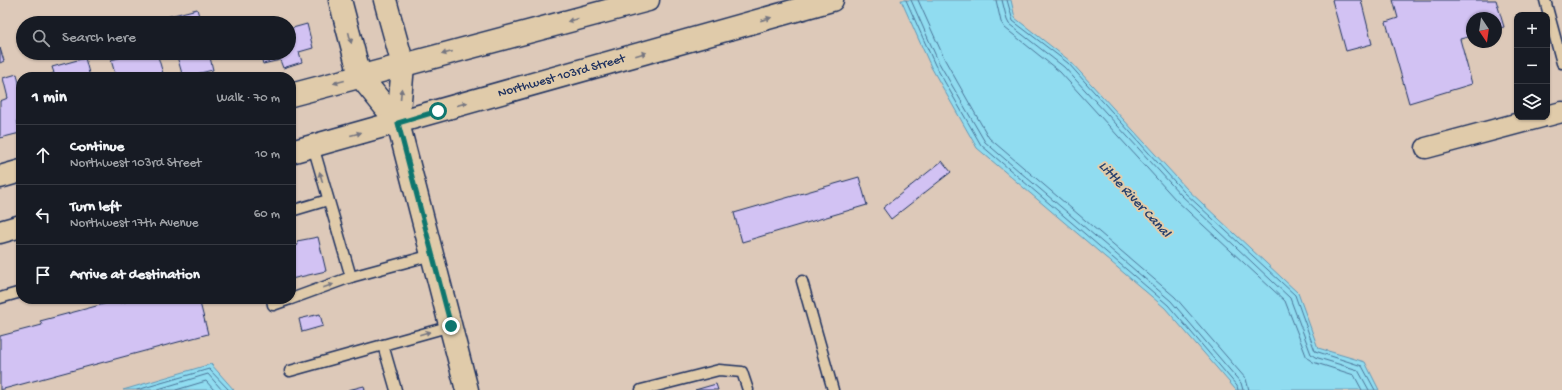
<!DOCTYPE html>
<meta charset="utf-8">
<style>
body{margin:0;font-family:"Gochi Hand",sans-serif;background:#20242c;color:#f1f3f6}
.controls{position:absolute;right:12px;top:12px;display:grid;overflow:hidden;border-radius:8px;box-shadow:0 1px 3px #0004}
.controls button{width:36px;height:36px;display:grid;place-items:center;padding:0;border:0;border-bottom:1px solid #363941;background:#171b24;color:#f1f3f6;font:20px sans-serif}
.compass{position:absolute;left:1466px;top:12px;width:36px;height:36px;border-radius:50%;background:#171b24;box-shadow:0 1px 3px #0004;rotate:167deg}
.stop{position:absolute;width:12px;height:12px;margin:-9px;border:3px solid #0f766e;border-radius:50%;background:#fff}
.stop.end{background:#0f766e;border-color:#fff;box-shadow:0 1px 4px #0008}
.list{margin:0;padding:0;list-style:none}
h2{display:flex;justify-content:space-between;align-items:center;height:52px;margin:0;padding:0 16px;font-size:17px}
h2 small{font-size:13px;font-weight:400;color:#9ea1a6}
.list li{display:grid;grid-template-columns:26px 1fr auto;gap:12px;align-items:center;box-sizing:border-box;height:60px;padding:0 16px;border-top:1px solid #363941}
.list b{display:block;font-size:15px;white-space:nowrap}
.list p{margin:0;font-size:13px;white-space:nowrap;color:#9ea1a6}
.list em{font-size:13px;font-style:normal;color:#9ea1a6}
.icon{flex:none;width:22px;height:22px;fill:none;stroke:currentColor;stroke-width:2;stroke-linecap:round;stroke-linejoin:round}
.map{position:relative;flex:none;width:1562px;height:390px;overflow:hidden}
.search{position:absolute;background:#171b24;box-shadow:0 1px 3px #0004;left:16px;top:16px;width:280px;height:44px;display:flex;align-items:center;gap:10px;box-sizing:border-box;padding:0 14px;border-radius:22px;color:#9ea1a6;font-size:15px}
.panel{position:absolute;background:#171b24;box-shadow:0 1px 3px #0004;left:16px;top:72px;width:280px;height:232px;border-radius:16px}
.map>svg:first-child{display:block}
.water{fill:#90dcf0;stroke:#6197b6}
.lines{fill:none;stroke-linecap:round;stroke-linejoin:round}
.shore{stroke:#4a7498;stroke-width:1}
.building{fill:#d2c2f3;stroke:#1b2f5e}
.lane-casing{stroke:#1b2f5e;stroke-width:13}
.street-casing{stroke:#1b2f5e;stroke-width:23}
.secondary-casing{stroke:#1b2f5e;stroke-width:25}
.primary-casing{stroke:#1b2f5e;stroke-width:25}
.lane{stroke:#e0cbaa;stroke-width:10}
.street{stroke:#e0cbaa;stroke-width:20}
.secondary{stroke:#e0cbaa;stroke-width:22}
.primary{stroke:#e0cbaa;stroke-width:22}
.oneway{fill:#747580}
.route{stroke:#0f766e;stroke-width:5}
.labels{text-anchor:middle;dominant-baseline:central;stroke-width:4;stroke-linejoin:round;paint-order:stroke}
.street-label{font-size:13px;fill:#1b2f5e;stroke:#e0cbaa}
.water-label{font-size:14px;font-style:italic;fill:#27406d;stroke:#e0cbaa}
</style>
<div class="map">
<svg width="1562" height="390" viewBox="0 0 1562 390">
<rect width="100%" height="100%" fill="#ddc9b9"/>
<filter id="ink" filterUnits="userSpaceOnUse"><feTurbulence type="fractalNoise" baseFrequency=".025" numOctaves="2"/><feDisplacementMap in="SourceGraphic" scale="8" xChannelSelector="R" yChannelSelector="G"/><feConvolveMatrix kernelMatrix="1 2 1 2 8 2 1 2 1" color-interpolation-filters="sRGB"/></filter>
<g filter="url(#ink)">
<!-- water -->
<g class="water">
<polygon points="901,0 1011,0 1015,18 1070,61 1187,189 1298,293 1318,348 1365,362 1379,390 1236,390 1165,308 977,148 931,67"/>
<polygon points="211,364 234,390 123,390"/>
</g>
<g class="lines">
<!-- shore -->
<g class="shore">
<polyline points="906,0 935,65 981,145 1168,305 1237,386 1238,390"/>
<polyline points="911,0 939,63 985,142 1171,301 1241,383 1243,390"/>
<polyline points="918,0 945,60 989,138 1175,297 1246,379 1249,390"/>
<polyline points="996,0 1001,22 1005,28 1060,72 1176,200 1285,301 1307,358 1313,362 1354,375 1362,390"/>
<polyline points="1002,0 1007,20 1009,24 1064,67 1181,195 1290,298 1311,354 1315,357 1358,370 1369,390"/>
<polyline points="1007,0 1013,21 1068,63 1184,192 1295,295 1315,351 1362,366 1375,390"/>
<polyline points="137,390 209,369 229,390"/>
<polyline points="155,390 208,374 222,390"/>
<polyline points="176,390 206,381 214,390"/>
</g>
</g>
<!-- building -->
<g class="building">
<polygon points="1332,0 1361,0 1372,44 1346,51"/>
<polygon points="1393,0 1496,0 1504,27 1496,29 1496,18 1472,18 1472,36 1460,39 1472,84 1409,103 1386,22 1398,18"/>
<polygon points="197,9 201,23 168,23 166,17"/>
<polygon points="307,24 313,48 299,52 302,62 283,68 280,60 263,64 260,53 289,53 289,29"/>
<polygon points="0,48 4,61 0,63"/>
<polygon points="137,53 157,53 164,77 116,77 111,60"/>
<polygon points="176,53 209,53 213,70 183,77"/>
<polygon points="85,58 90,77 46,77 46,76 54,73 52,67"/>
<polygon points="17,74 21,92 21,119 17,120 20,133 0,138 0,101 8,98 3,78"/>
<polygon points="942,161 951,172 891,219 883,208"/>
<polygon points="859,177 867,205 742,242 734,213"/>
<polygon points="318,237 326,271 291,279 291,247 298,245 297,241"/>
<polygon points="137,299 199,299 208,334 0,390 0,336 42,325 40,321 119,300 120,303"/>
<polygon points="320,314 323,326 302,332 299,319"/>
<polygon points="716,384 718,390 695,390"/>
<polygon points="364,386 365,390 348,390"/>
</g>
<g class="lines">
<!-- lane casing -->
<g class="lane-casing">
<g id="lane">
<polyline points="1545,0 1562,63"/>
<polyline points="291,211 328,200"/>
<polyline points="351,277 432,255"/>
<polyline points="802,281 833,390"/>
<polyline points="0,298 21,292"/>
<polyline points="272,299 273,305 290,299"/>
<polyline points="291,299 351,277 313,146"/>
<polyline points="383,345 396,390"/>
<polyline points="290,371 451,326"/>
<polyline points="641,390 719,370 742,372 748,390"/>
</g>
</g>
<!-- street casing -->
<g class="street-casing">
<g id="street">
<polyline points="1547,116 1562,112"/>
<polyline points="1426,148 1542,117"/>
</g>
</g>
<!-- secondary casing -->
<g class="secondary-casing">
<g id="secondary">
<polyline points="340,0 360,76 398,123"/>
<polyline points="385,0 403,65 398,123 467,390"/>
</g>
</g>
<!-- primary casing -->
<g class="primary-casing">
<g id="primary">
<polyline points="291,95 648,0"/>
<path id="s1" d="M291,152L832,0"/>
<polyline points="0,177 21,171"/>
<polyline points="0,232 21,226"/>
</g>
</g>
<!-- lane -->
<use href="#lane" class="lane"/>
<!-- street -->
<use href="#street" class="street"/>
<!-- secondary -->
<use href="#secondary" class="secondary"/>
<!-- primary -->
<use href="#primary" class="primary"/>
</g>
<!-- one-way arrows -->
<defs><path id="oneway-solid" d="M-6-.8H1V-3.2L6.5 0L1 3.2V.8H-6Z"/></defs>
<g class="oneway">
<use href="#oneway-solid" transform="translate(766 19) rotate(-16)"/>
<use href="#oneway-solid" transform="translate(573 20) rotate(165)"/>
<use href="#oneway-solid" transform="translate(350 38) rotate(76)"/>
<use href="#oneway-solid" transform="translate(447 53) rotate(165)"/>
<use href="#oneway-solid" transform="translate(641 54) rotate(-16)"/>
<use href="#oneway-solid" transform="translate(339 82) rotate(165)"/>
<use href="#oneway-solid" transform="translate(401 94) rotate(-85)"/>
<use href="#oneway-solid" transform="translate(462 104) rotate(-16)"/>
<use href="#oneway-solid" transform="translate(356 134) rotate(-15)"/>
<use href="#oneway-solid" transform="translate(321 177) rotate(-106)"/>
<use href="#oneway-solid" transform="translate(328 286) rotate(-19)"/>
<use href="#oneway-solid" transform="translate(425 333) rotate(-16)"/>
</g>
</g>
<g class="lines" filter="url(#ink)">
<!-- route -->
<polyline class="route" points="438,111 398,123 451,326"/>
</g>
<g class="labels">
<!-- street labels -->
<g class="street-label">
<text stroke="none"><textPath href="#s1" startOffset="281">Northwest 103rd Street</textPath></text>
</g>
<!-- water labels -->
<g class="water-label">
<text transform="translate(1134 200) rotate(47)">Little River Canal</text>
</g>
</g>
</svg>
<div class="controls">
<button>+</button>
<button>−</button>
<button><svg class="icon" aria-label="layers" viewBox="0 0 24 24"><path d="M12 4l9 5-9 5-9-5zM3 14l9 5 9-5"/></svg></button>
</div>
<svg class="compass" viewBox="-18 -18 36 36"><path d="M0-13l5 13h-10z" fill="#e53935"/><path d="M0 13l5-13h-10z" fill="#9ea1a6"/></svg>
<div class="stop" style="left:438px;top:111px"></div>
<div class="stop end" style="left:451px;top:326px"></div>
<div class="search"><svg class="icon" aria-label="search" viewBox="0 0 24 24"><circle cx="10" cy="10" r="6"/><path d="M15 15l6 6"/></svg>Search here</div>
<section class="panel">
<h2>1 min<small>Walk · 70 m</small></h2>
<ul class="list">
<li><svg class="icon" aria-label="ahead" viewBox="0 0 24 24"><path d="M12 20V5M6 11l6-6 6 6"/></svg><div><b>Continue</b><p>Northwest 103rd Street</p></div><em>10 m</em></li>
<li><svg class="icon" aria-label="left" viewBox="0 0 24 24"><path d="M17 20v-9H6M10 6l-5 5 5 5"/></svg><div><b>Turn left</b><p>Northwest 17th Avenue</p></div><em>60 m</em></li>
<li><svg class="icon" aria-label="arrive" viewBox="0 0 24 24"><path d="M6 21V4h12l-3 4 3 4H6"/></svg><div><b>Arrive at destination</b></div></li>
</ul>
</section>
</div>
